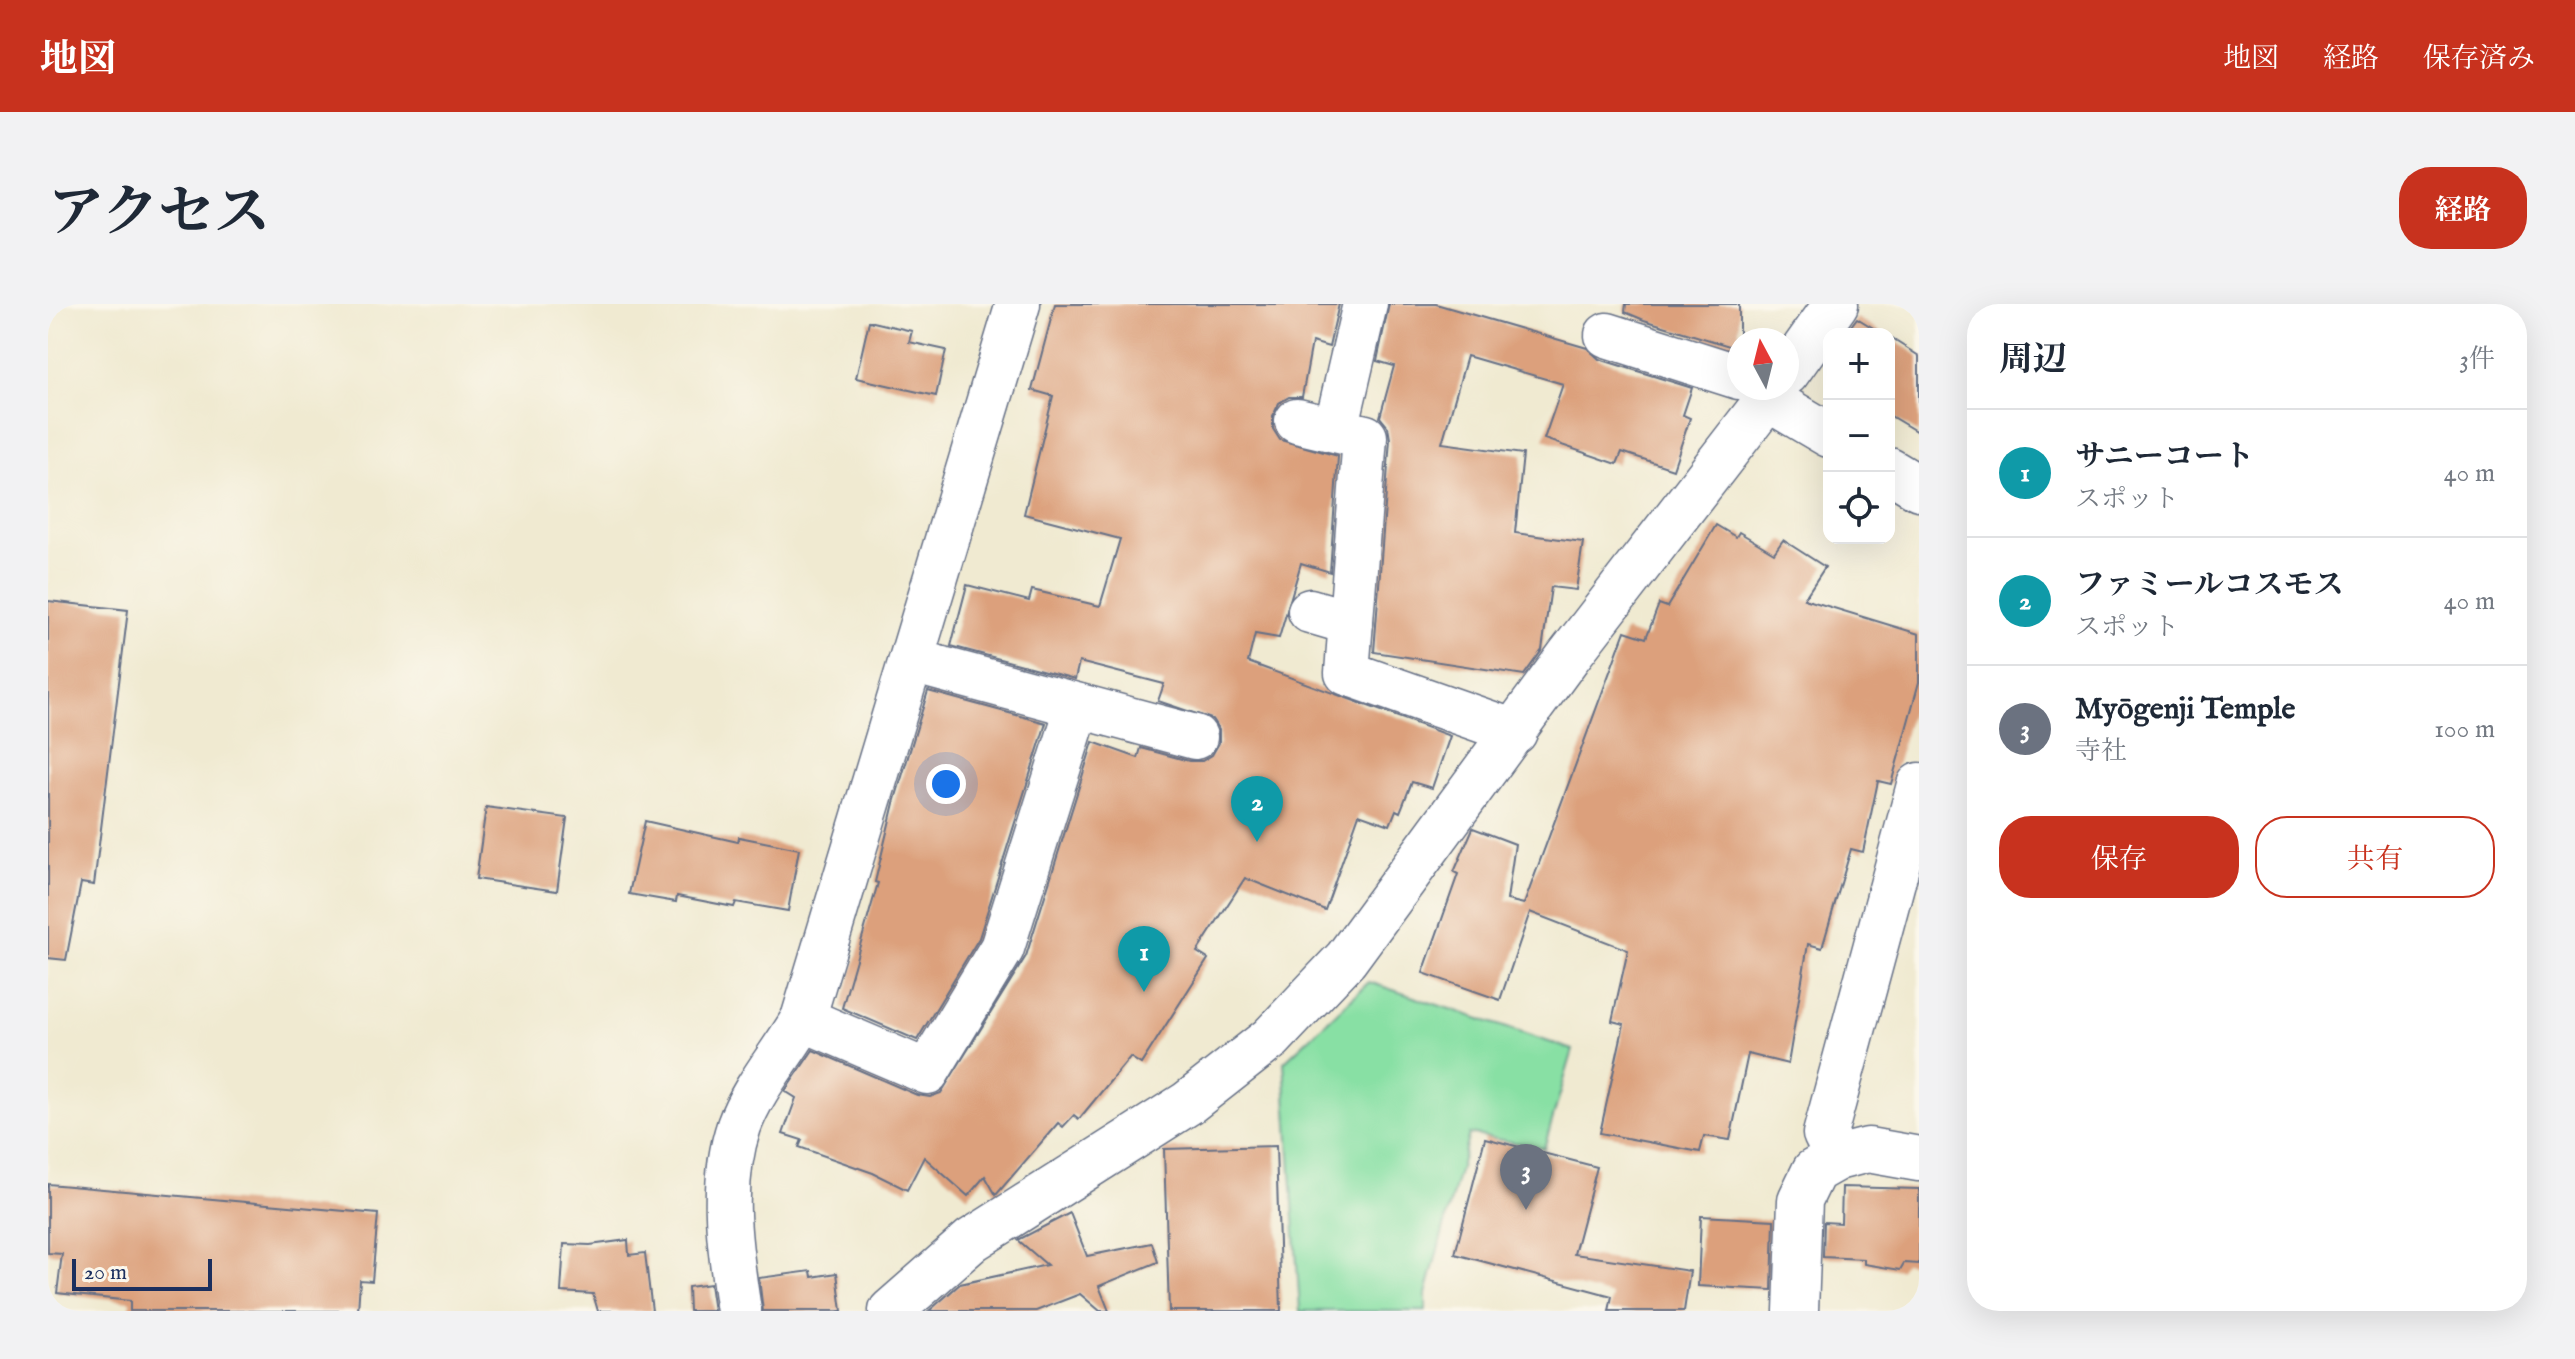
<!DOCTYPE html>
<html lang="ja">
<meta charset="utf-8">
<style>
body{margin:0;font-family:"IM FELL English","Noto Serif JP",serif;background:#f2f2f3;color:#1f2937}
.controls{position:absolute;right:24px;top:24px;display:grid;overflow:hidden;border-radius:16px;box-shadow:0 8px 32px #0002}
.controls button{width:72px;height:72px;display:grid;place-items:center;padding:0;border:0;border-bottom:2px solid #e0e1e3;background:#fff;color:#1f2937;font:40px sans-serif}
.compass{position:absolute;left:1679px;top:24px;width:72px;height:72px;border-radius:50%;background:#fff;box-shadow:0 8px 32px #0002;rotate:353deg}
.scale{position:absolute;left:24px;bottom:20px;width:140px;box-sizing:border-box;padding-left:8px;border:4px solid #1b2f5e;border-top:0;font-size:22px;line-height:28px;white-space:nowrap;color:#1b2f5e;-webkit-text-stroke:6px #fbf7ec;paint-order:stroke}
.you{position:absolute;left:898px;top:480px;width:28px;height:28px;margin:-20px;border:6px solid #fff;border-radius:50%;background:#1a73e8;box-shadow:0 0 0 12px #1a73e833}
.badge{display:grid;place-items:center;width:52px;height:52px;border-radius:50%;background:#c8321e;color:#fff;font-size:26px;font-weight:700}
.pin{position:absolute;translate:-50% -66px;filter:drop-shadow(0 2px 4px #0008)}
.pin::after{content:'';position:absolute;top:42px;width:28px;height:24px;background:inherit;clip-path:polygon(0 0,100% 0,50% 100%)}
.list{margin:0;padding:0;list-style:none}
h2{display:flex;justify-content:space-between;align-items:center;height:104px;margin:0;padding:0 32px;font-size:34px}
h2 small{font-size:26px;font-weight:400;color:#747a83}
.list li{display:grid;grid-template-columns:52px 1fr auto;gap:24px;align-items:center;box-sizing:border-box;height:128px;padding:0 32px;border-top:2px solid #e0e1e3}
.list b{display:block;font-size:30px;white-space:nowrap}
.list p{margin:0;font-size:26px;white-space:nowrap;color:#747a83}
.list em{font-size:26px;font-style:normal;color:#747a83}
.actions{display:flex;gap:16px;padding:24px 32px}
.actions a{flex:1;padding:18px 0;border:2px solid #c8321e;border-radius:32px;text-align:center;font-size:28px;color:#c8321e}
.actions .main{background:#c8321e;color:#fff}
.icon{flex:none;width:44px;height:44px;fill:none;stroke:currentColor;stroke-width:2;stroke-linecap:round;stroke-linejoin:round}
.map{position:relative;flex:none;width:1871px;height:1007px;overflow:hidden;border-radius:32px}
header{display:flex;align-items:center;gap:48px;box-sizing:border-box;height:112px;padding:0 40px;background:#c8321e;color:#fff}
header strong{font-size:38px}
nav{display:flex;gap:44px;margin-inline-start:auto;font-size:28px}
.intro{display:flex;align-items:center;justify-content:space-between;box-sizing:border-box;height:192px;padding:0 48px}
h1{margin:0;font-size:56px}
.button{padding:20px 36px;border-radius:32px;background:#c8321e;color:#fff;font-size:28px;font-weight:700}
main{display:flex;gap:48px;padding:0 48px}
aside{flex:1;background:#fff;border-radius:32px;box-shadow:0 8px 32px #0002}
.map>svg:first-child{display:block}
.green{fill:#88e0a4;stroke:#528881;stroke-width:2}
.building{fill:#dca07c}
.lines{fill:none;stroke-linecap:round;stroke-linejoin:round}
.minor-casing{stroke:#667086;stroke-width:47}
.minor{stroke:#fff;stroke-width:44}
</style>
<header>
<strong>地図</strong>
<nav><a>地図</a><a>経路</a><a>保存済み</a></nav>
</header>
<div class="intro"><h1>アクセス</h1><a class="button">経路</a></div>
<main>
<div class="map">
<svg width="1871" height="1007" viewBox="0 0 1871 1007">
<rect width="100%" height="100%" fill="#fbf7ec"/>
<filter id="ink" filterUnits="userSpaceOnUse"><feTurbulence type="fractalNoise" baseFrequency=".0125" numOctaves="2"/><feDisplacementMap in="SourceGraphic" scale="16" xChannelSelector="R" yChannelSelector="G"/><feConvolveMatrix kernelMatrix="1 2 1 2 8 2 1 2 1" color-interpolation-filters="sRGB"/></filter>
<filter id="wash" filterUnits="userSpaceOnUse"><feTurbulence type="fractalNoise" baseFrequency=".006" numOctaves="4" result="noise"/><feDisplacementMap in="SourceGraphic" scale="32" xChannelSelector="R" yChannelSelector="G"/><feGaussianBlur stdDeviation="1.8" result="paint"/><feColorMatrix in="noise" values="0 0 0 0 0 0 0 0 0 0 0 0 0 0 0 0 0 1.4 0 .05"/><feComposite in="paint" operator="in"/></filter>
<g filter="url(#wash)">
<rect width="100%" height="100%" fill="#f0ead1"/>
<!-- green -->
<polygon class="green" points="1321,678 1525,746 1496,844 1421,830 1378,990 1378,1007 1252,1007 1236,758"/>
<g id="blocks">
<!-- building -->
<g class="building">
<polygon points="1007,0 1291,0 1281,43 1264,38 1254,93 1241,93 1231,99 1225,112 1225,125 1232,136 1290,152 1282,268 1253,259 1231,334 1207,330 1200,358 1402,432 1384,484 1364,478 1352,508 1348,506 1342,521 1311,510 1277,606 1197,574 1149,648 1160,655 1093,760 1082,753 1031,815 1026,811 1015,823 1010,819 948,891 937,872 920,892 876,853 859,886 825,869 751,843 754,836 735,830 748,794 737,787 765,746 869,791 882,793 893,789 978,652 1045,438 1090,454 1093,444 1141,457 1154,457 1164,451 1171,439 1171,426 1164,415 1110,397 1116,380 1031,358 1027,375 903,342 919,281 981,297 984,286 1052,302 1072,235 976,210 1005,92 984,86"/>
<polygon points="1341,0 1388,0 1539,44 1551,55 1644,84 1635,111 1642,114 1625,165 1574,148 1569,160 1496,135 1515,80 1419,52 1394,139 1475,150 1467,229 1535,238 1528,286 1503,283 1494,346 1476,371 1326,348 1342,135 1340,123 1332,113 1346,62 1329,57"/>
<polygon points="1578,0 1691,0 1691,45 1596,16 1577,8"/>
<polygon points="1809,14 1835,30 1797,30"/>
<polygon points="821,17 864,27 861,38 898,46 888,92 808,74"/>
<polygon points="1841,33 1871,52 1871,129 1841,111"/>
<polygon points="1668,221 1688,233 1691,228 1726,249 1735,236 1777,263 1756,295 1871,330 1871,378 1843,480 1830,477 1815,548 1803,545 1774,644 1760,640 1740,760 1700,750 1682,836 1656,832 1652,848 1552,829 1576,720 1564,717 1580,646 1482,608 1452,696 1375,669 1410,570 1406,568 1425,524 1467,540 1459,596 1476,600 1577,327 1598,334 1611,300 1619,303"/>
<polygon points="0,297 80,306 46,581 33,579 18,656 0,654"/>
<polygon points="880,387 998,419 931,634 869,736 794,704 830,579 827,578 846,499"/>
<polygon points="438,503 519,514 509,587 428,575"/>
<polygon points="597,517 690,538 691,533 751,545 740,607 688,598 686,603 629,592 628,598 581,590"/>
<polygon points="1437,834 1549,863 1526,950 1642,967 1636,1007 1561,1007 1564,992 1407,950"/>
<polygon points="1228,842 1233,1007 1121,1007 1116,845"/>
<polygon points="0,880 330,910 324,977 312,976 310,1007 82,1007 82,997 9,989 14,950 0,949"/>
<polygon points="1794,883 1871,885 1871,960 1856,959 1852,966 1816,960 1816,955 1775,953 1776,918 1793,919"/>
<polygon points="1022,909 1039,952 1104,939 1110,958 1051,982 1061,1007 1052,1007 1032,990 988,1007 881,1007 912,980 999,961 970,936"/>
<polygon points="1653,912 1726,916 1724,986 1650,982"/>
<polygon points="580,936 581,951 597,949 604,1007 550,1007 545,990 513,988 516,940 542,941"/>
<polygon points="763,967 764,973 789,969 794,1007 715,1007 711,974"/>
<polygon points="662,980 666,1007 641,1007 640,983"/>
</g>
</g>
</g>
<g filter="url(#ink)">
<use href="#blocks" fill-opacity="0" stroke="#667086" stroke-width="2"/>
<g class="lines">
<!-- minor casing -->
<g class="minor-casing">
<g id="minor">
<polyline points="1559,31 1691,73"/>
<polyline points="1739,69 1788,0"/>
<polyline points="1720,95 1781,131"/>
<polyline points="1249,117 1317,133 1299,369 1467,428"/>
<polyline points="1288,125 1317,0"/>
<polyline points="1841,166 1871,184"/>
<polyline points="1262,307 1303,319"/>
<polyline points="864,357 1147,433"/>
<polyline points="755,715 879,768 954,644 1030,402"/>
<polyline points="1789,854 1777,830 1871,481"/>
<path d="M691,1007C682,947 671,881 691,822C705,783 735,750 755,715L970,0"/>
<polyline points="843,1007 924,936 1140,799 1223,734 1298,655 1520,353 1728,84"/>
<polyline points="1748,1007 1752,896 1766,867 1789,854 1820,846 1871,855"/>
</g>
</g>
<!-- minor -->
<use href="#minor" class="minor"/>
</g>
</g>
</svg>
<div class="controls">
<button>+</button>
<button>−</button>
<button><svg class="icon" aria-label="locate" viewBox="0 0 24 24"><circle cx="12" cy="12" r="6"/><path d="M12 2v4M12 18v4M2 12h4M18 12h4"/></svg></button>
</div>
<svg class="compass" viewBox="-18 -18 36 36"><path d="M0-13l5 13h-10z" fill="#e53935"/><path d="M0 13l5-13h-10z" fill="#747a83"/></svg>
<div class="scale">20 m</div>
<div class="you"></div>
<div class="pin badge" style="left:1096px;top:688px;background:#0f9aa8">1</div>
<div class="pin badge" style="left:1209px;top:538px;background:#0f9aa8">2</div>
<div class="pin badge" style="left:1478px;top:906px;background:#6b7280">3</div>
</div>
<aside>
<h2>周辺<small>3件</small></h2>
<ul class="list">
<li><span class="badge" style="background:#0f9aa8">1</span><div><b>サニーコート</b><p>スポット</p></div><em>40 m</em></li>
<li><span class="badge" style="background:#0f9aa8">2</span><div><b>ファミールコスモス</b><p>スポット</p></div><em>40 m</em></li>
<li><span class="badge" style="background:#6b7280">3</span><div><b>Myōgenji Temple</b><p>寺社</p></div><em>100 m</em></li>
</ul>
<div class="actions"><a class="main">保存</a><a>共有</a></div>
</aside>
</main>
